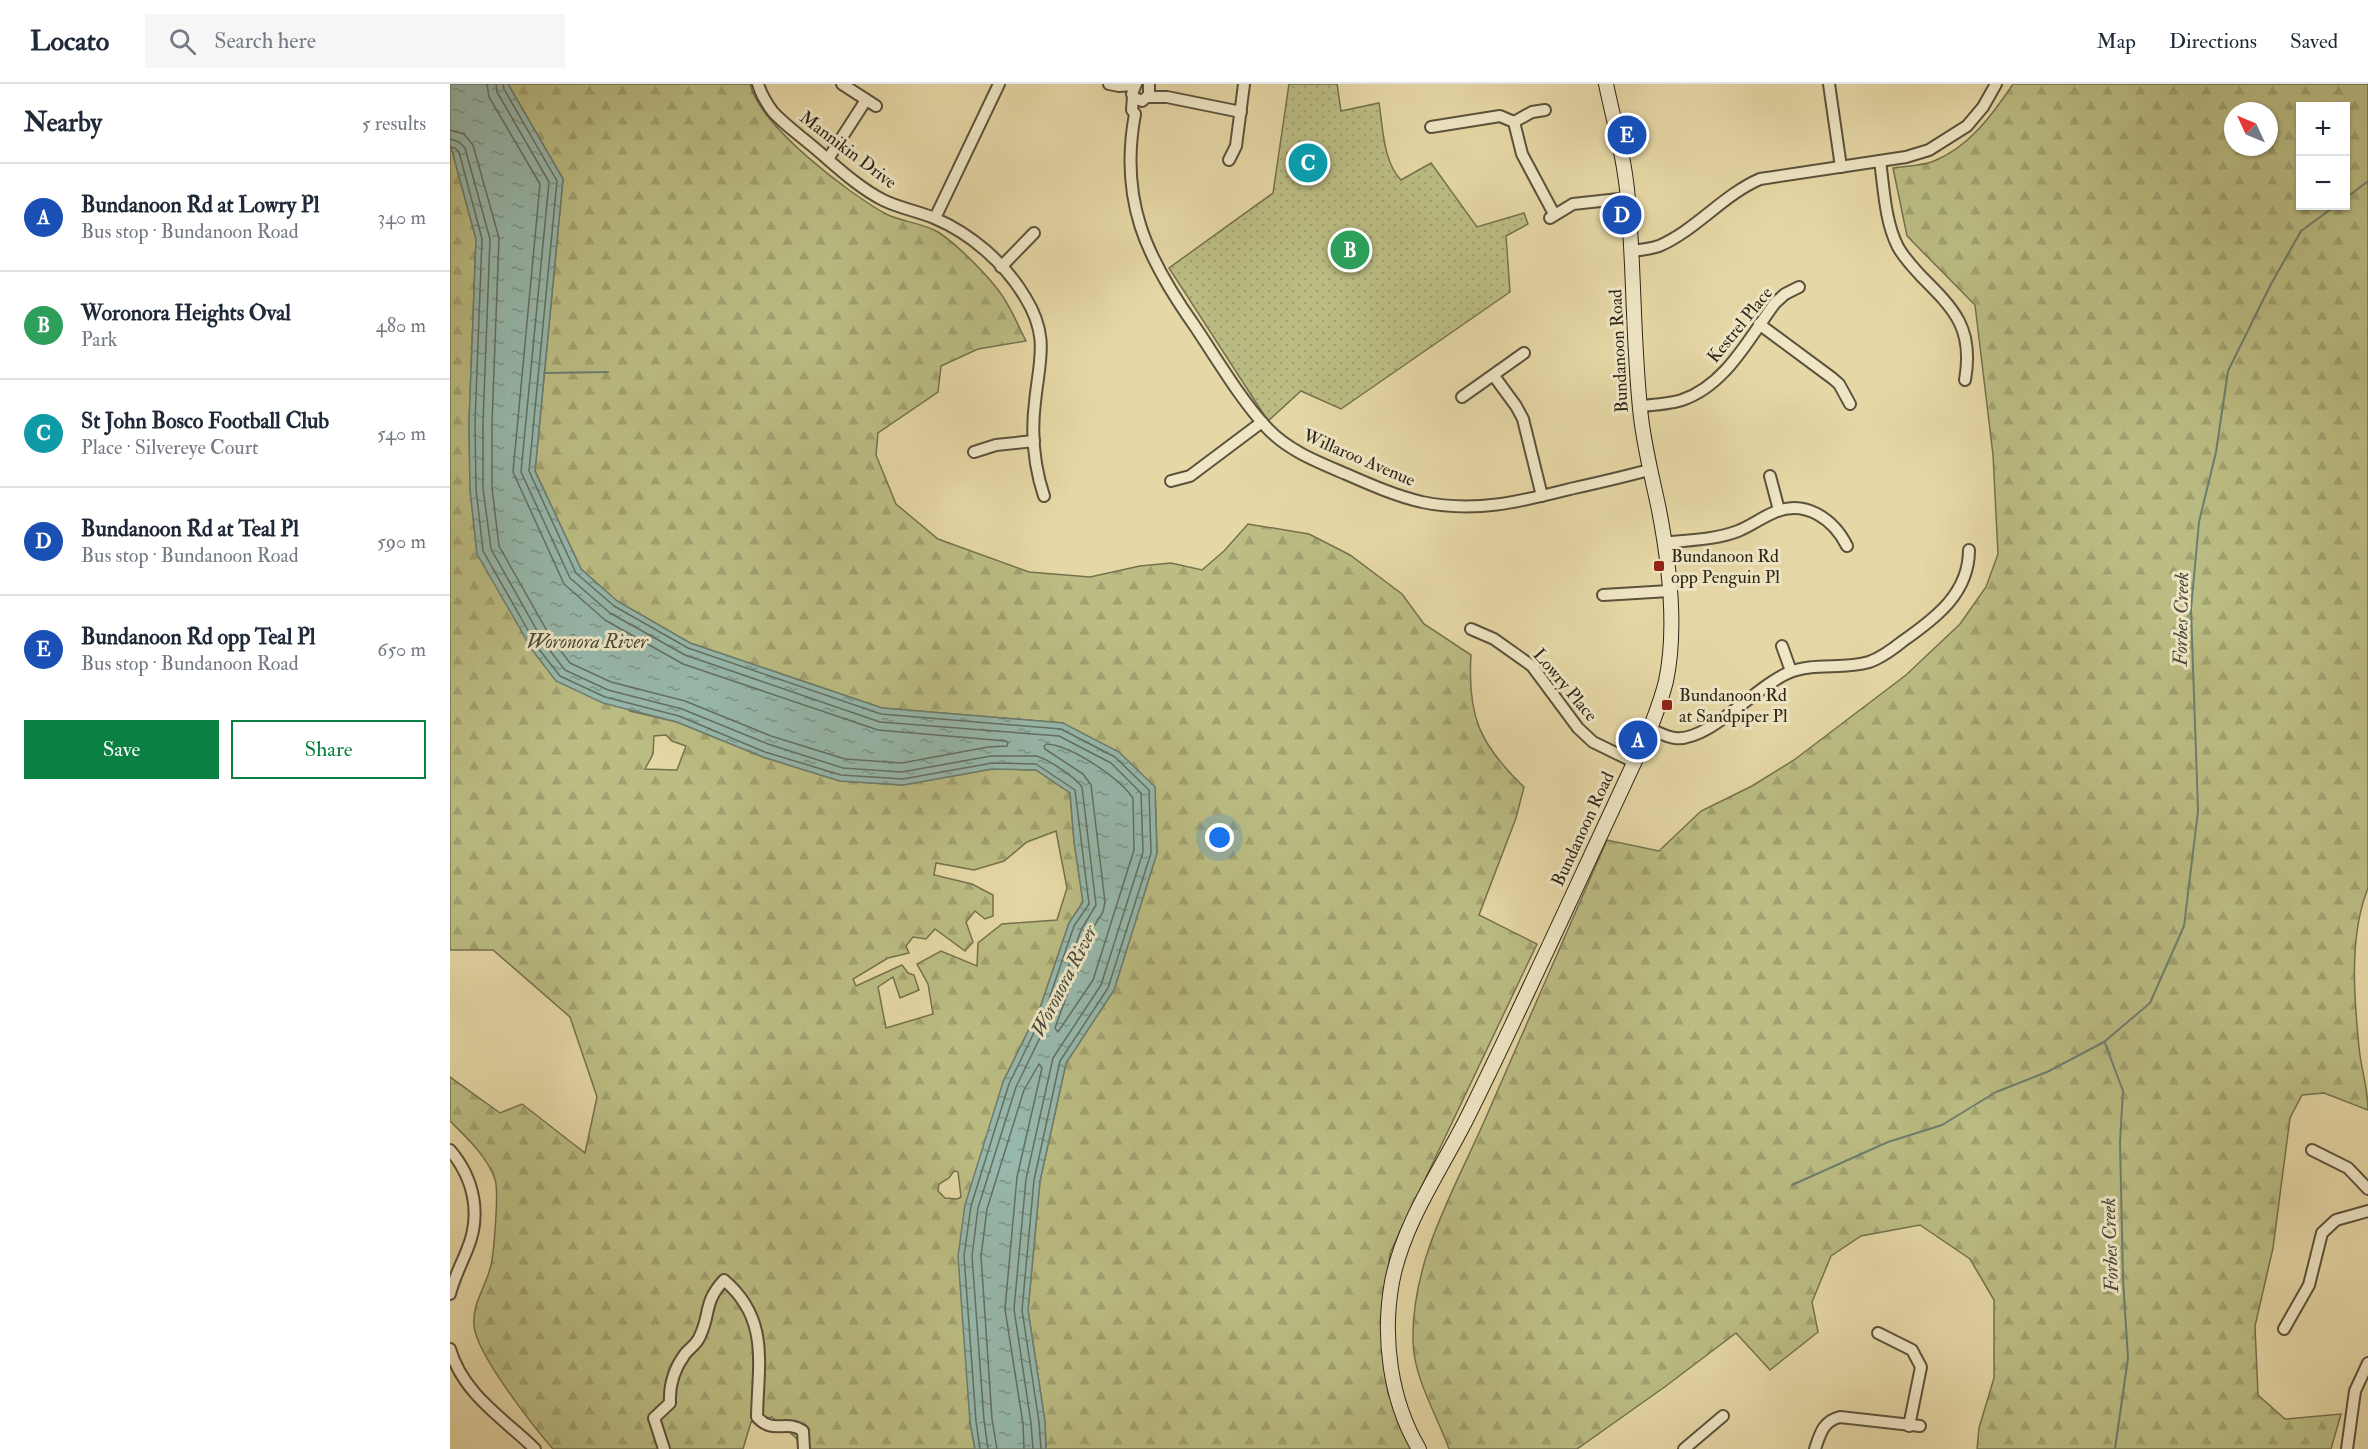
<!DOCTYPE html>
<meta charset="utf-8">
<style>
body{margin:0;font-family:"IM FELL Double Pica",serif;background:#f6f6f7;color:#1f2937}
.controls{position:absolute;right:18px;top:18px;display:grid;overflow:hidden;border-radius:0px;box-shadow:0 2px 4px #0004}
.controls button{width:54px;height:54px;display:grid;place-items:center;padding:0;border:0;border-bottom:2px solid #e0e1e3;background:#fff;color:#1f2937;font:30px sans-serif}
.compass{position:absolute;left:1774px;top:18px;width:54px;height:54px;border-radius:50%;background:#fff;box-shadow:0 2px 4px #0004;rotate:314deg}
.you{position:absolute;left:770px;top:754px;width:21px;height:21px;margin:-15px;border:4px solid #fff;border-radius:50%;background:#1a73e8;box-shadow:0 0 0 9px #1a73e833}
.badge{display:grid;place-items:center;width:39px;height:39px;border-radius:50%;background:#0b8043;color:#fff;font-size:20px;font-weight:700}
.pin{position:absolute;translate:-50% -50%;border:3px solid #fff;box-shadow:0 2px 6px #0006}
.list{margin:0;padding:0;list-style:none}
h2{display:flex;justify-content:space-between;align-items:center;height:78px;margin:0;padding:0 24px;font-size:26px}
h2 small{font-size:20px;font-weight:400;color:#747a83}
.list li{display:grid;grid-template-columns:39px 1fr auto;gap:18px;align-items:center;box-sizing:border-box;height:108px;padding:0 24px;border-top:2px solid #e0e1e3}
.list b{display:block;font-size:22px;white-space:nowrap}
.list p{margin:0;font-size:20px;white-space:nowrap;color:#747a83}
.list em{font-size:20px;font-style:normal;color:#747a83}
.actions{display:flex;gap:12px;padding:18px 24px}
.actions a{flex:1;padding:14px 0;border:2px solid #0b8043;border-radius:0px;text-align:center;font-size:21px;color:#0b8043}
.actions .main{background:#0b8043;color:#fff}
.icon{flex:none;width:33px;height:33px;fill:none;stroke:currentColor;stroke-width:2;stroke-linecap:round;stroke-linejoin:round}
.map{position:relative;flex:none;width:1918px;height:1365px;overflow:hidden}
header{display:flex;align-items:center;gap:36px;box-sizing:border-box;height:84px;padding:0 30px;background:#fff;border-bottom:2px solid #e0e1e3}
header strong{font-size:28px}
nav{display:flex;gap:33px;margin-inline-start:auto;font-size:21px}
.search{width:420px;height:54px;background:#f6f6f7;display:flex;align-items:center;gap:15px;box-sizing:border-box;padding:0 21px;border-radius:0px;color:#747a83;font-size:22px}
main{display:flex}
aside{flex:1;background:#fff}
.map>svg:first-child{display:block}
.forest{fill:url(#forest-firs);stroke:#74714e;stroke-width:1.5;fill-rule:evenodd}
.park{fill:url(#park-dots);stroke:#74714e;stroke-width:1.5}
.water{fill:url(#water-ripples);stroke:#6d7e71;stroke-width:1.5}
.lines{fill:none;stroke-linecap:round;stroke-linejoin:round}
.shore{stroke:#626f62;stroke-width:1.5}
.stream{stroke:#6d7e71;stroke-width:2}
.street-casing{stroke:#5c523c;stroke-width:14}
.secondary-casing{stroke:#2e2518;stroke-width:16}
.street{stroke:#efe6c5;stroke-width:10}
.secondary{stroke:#efe6c5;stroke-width:14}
.poi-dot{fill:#8f2418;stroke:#efe6c5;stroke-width:2}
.labels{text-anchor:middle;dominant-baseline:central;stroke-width:6;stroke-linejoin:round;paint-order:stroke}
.street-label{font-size:18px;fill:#2e2518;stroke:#efe6c5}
.poi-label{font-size:18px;fill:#2e2518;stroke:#efe6c5;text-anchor:start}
.water-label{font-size:20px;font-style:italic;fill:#484a3d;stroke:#efe6c5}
</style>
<header>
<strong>Locato</strong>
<div class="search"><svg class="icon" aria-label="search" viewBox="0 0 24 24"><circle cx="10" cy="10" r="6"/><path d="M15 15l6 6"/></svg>Search here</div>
<nav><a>Map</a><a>Directions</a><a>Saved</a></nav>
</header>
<main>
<aside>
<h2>Nearby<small>5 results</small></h2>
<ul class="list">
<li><span class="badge" style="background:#1a4fb4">A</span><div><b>Bundanoon Rd at Lowry Pl</b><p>Bus stop · Bundanoon Road</p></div><em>340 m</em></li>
<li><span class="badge" style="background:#2e9e5b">B</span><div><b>Woronora Heights Oval</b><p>Park</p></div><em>480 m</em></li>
<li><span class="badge" style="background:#0f9aa8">C</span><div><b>St John Bosco Football Club</b><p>Place · Silvereye Court</p></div><em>540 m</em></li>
<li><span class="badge" style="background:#1a4fb4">D</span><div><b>Bundanoon Rd at Teal Pl</b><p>Bus stop · Bundanoon Road</p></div><em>590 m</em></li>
<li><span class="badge" style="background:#1a4fb4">E</span><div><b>Bundanoon Rd opp Teal Pl</b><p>Bus stop · Bundanoon Road</p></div><em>650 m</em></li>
</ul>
<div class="actions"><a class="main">Save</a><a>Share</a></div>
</aside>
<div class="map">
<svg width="1918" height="1365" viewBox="0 0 1918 1365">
<defs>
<pattern id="forest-firs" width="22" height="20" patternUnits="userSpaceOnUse" patternTransform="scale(1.5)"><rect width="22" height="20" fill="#bbbd83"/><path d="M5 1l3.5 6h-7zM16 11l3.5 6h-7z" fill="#a1a270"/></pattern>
<pattern id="park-dots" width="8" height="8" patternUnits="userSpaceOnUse" patternTransform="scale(1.5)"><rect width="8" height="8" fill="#bbbd83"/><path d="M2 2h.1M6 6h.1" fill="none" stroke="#a1a270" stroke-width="1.8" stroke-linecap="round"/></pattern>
<pattern id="water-ripples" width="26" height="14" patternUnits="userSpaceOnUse" patternTransform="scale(1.5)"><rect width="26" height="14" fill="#97b9ad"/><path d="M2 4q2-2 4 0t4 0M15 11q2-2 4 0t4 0" fill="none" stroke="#7c968c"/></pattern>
</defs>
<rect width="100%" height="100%" fill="#e6d8a6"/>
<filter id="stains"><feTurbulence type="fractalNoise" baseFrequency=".00333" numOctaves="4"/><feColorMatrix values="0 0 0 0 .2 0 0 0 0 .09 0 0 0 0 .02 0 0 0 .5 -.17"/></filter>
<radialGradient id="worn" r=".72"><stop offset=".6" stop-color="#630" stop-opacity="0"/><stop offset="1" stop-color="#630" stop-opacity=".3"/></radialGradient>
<!-- forest -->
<g class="forest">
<path d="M58,0H300C310,42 398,109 436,130C452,138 473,139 488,148C508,161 543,196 555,216C563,229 569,243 576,257L528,265L491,282L488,308L428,349L426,371L446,420L488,455L579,488L640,493L690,482L721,479L752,486L774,467L798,440L859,450L900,471L952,510L974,540L1021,571C1017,632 1030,661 1074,703L1066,734L1029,831L1087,860L940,1169L932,1240L934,1277L938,1309L961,1365H596L595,1338L578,1226L590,1097L616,979L664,906L707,769L705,703L613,639L432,624L240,559L167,517L131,485L85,387L113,95Z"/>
<path d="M1563,0H1918V804C1899,851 1904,913 1909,963C1911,986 1918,1003 1918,1026L1874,1009L1852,1011L1840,1034L1823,1164L1805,1242L1808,1311L1835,1335L1891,1330L1881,1365H1527L1529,1344L1544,1294V1216L1520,1175L1470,1141L1411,1152L1381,1172L1362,1218L1368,1248L1320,1286L1286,1249L1216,1302L1127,1365H999C987,1331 964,1295 963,1258C961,1176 1005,1105 1037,1031C1077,940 1117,848 1157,756L1209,767L1251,727L1302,702L1344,676L1456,591L1510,540L1536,503L1548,470L1543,371L1525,221L1457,152L1443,84C1456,82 1472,82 1484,77C1519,63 1543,30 1563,0ZM1896,22V122H1850V22ZM1783,27H1819V63H1783Z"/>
<path d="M0,59L26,155L19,339L20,405L27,469L180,627L227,638L313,673L390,697L453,701L542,685L586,686L620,708L624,757L633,818L619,839L591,921L553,998L520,1338L525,1365H351L346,1354L322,1333L301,1338L293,1365H103C83,1342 27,1271 24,1242C22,1219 36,1203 41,1181C44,1167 49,1107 45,1095C36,1071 17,1054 0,1037V993L50,1029L72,1020L135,1069L147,1013L120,933L43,866H0ZM216,651L222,657L236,662L227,686L195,685L203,670L204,652ZM606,747L617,804L607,836L552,840L528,859L527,882L491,867L467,880L478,900L483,930L436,944L428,903L443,893L450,914L469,906L464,891L458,889L452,881L406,902L403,895L438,874L459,869L456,862L463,853L476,855L485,845L515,867L523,858L516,838L525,827L535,835L543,832V811L522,800L484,791L486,779L524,786L554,777L577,758ZM504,1087L508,1088L511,1113L507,1115L495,1114L488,1107L489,1100L499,1094Z"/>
</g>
<!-- park -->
<path class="park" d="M839,0H887L891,27L929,19C933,43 933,78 951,96L981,79L1027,143L1074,129L1078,140L1056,152L1060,208L891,325L851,307L818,337L719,184L823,109Z"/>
<!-- water -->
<polygon class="water" points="0,0 58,0 113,95 85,387 131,485 167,517 240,559 432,624 613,639 669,668 705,703 707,769 664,906 616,979 590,1097 578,1226 595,1338 596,1365 525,1365 520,1338 508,1172 515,1121 553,998 591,921 619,839 633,818 624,757 620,709 586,686 542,685 453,701 390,697 313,673 227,638 153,619 106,597 83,567 27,470 20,405 19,339 26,155 0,59"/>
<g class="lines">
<!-- shore -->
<g class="shore">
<polyline points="46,0 47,8 99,98 71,388 120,494 160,529 235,571 430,638 609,652 661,679 691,709 693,768 651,901 603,974 576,1095 564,1225 581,1339 583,1365"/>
<polyline points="53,0 54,5 107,97 79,387 126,489 164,522 238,564 431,630 611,645 665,673 699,706 701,769 658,904 610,977 584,1096 572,1226 589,1338 591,1365"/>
<polyline points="0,46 14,50 23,61 49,154 42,339 42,404 49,462 101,554 120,579 161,598 235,617 321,652 395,675 452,679 538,663 557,662 558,659 556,657 428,646 233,580 155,536 114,500 63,388 90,100 39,13 37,0"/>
<path d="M0,55L9,58L15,64L40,155L33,339V404L41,465L94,559L115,586L158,606L232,625L318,660L393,684L452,688L541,672H586C598,675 625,693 632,703L646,821L631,846L603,927L566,1003L528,1124L522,1172L534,1336L538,1365"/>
<polyline points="0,63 5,64 9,68 32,155 25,339 26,405 33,467 88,564 110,592 155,613 229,632 315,668 391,691 453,695 542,679 586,680 625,706 639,820 624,842 596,924 559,1000 521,1122 514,1172 526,1337 530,1365"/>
<path d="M597,660C622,662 668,693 683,714L684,766L643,896L608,948L605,944L639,850L653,828L655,818L641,701L633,690L595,665L594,662Z"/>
<polyline points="547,1365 542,1335 531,1172 537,1125 574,1006 589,980 592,984 567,1093 555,1225 573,1340 574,1365"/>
</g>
<!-- stream -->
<g class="stream">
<polyline points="1896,114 1918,97"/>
<polyline points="94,289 158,288"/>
<polyline points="1655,959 1673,1007 1670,1058 1673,1195 1678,1274 1665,1365"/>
<polyline points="1342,1101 1438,1058 1492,1041 1546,1008 1597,988 1654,958 1700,919 1734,842 1748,727 1741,525 1749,438 1766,368 1778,287 1821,200 1851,147 1885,122"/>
</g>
<!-- street casing -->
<g class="street-casing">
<g id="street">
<path d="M308,0C311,10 317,20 323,28C334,40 348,50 361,61C383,79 407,103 433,116C449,124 467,127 484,134C520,149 555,179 575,213C600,253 589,277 585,318C581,350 584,382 594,412"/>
<polyline points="392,0 426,22"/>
<polyline points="659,0 669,2 684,1"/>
<polyline points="686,0 682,10 685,14 692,17 699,11 699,0"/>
<polyline points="1379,0 1391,83"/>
<path d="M683,12L682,26L685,30C669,116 696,173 744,241C767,275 790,315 818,345C839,367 868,378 896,390C921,401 946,412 972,418C1025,429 1069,418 1120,405C1147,399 1173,393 1199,386"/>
<polyline points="698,13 717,13 791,28"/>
<polyline points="1064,38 1082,28 1095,26"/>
<polyline points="981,43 1050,32 1064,38 1072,70 1104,130"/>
<polyline points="378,75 416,16"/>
<polyline points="779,76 786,62 794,0"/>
<path d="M1430,77C1434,105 1435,138 1448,163C1454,174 1463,183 1471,192C1505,226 1524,245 1515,296"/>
<polyline points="485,134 549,0"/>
<polyline points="1100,134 1123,120 1178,114"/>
<path d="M1181,167C1191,166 1200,165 1209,162C1246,146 1273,111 1310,95L1456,73L1479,66L1517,42L1533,23L1546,0"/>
<polyline points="551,183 584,149"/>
<polyline points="1309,240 1382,294 1389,300 1400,320"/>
<polyline points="1044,292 1066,322 1073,335 1092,412"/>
<polyline points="1012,313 1074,269"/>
<path d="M1190,322C1204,321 1219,320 1232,316C1276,301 1299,254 1325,219L1335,210L1349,203"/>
<polyline points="524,368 546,361 584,357"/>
<polyline points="1320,392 1329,426"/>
<polyline points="721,397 740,392 812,338"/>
<path d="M1214,459C1238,456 1265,456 1288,447C1301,442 1312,433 1325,428C1356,415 1384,436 1397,462"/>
<polyline points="1153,511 1219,507"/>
<polyline points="1021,545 1044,555 1082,582 1128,644 1143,658 1184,678"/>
<polyline points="1332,562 1341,587"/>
<path d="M1200,645C1208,648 1216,653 1225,654C1259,658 1306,602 1338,589C1363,578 1393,586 1419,578C1431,574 1443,565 1453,557C1486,534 1519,509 1519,466"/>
<path d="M0,1066C24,1094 32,1131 17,1166C11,1181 4,1194 0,1210"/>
<polyline points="1862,1066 1898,1084 1918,1105"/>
<polyline points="1834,1245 1859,1201 1872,1149 1886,1136 1918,1127"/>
<polyline points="1428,1249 1462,1266 1471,1283 1459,1342"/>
<path d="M0,1265C13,1310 53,1334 85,1365"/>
<path d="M214,1365L204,1334L220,1319C219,1301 224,1285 235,1270C240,1264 247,1260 250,1252C261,1229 253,1219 274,1196C320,1235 308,1280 307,1333C323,1351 336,1335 353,1347L354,1365"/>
<polyline points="1234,1365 1273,1332"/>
<path d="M1365,1365C1370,1350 1373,1337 1390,1333L1470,1342"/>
<polyline points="1897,1365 1905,1307 1918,1279"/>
</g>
</g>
<!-- secondary casing -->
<g class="secondary-casing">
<path id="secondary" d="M969,1365C940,1316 932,1253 942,1198C954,1136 994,1082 1021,1026C1083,900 1140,772 1200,645C1206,629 1212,614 1216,597C1227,545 1219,478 1209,426C1202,392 1193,359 1190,324C1183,255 1184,185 1178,116C1175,76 1164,38 1156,0"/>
</g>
<!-- street -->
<use href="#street" class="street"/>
<!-- secondary -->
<use href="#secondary" class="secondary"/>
</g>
<!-- markers -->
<g class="poi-dot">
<rect x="1203" y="476" width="12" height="12" rx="3"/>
<rect x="1211" y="615" width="12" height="12" rx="3"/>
</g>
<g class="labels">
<!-- street labels -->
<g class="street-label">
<text transform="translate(398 66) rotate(37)">Mannikin Drive</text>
<text transform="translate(1290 241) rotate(-51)">Kestrel Place</text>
<text transform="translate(1169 267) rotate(-93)">Bundanoon Road</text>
<text transform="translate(909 374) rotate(23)">Willaroo Avenue</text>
<text transform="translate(1115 601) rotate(50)">Lowry Place</text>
<text transform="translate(1133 745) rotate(-65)">Bundanoon Road</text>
</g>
<!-- poi labels -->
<g class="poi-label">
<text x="1221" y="472">Bundanoon Rd<tspan x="1221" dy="21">opp Penguin Pl</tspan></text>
<text x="1229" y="611">Bundanoon Rd<tspan x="1229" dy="21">at Sandpiper Pl</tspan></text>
</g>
<!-- water labels -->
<g class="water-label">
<text transform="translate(1731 535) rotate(-89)">Forbes Creek</text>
<text x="137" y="557">Woronora River</text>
<text transform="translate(614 897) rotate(-63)">Woronora River</text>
<text transform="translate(1660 1161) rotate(-92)">Forbes Creek</text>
</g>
</g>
<rect width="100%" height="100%" filter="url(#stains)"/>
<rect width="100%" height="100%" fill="url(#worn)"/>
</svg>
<div class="controls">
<button>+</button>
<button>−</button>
</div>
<svg class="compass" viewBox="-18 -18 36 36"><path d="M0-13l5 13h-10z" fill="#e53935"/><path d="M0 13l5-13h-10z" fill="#747a83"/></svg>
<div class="you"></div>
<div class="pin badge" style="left:1188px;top:656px;background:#1a4fb4">A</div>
<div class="pin badge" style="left:900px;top:166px;background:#2e9e5b">B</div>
<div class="pin badge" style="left:858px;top:79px;background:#0f9aa8">C</div>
<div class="pin badge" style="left:1172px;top:131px;background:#1a4fb4">D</div>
<div class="pin badge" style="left:1177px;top:51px;background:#1a4fb4">E</div>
</div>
</main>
